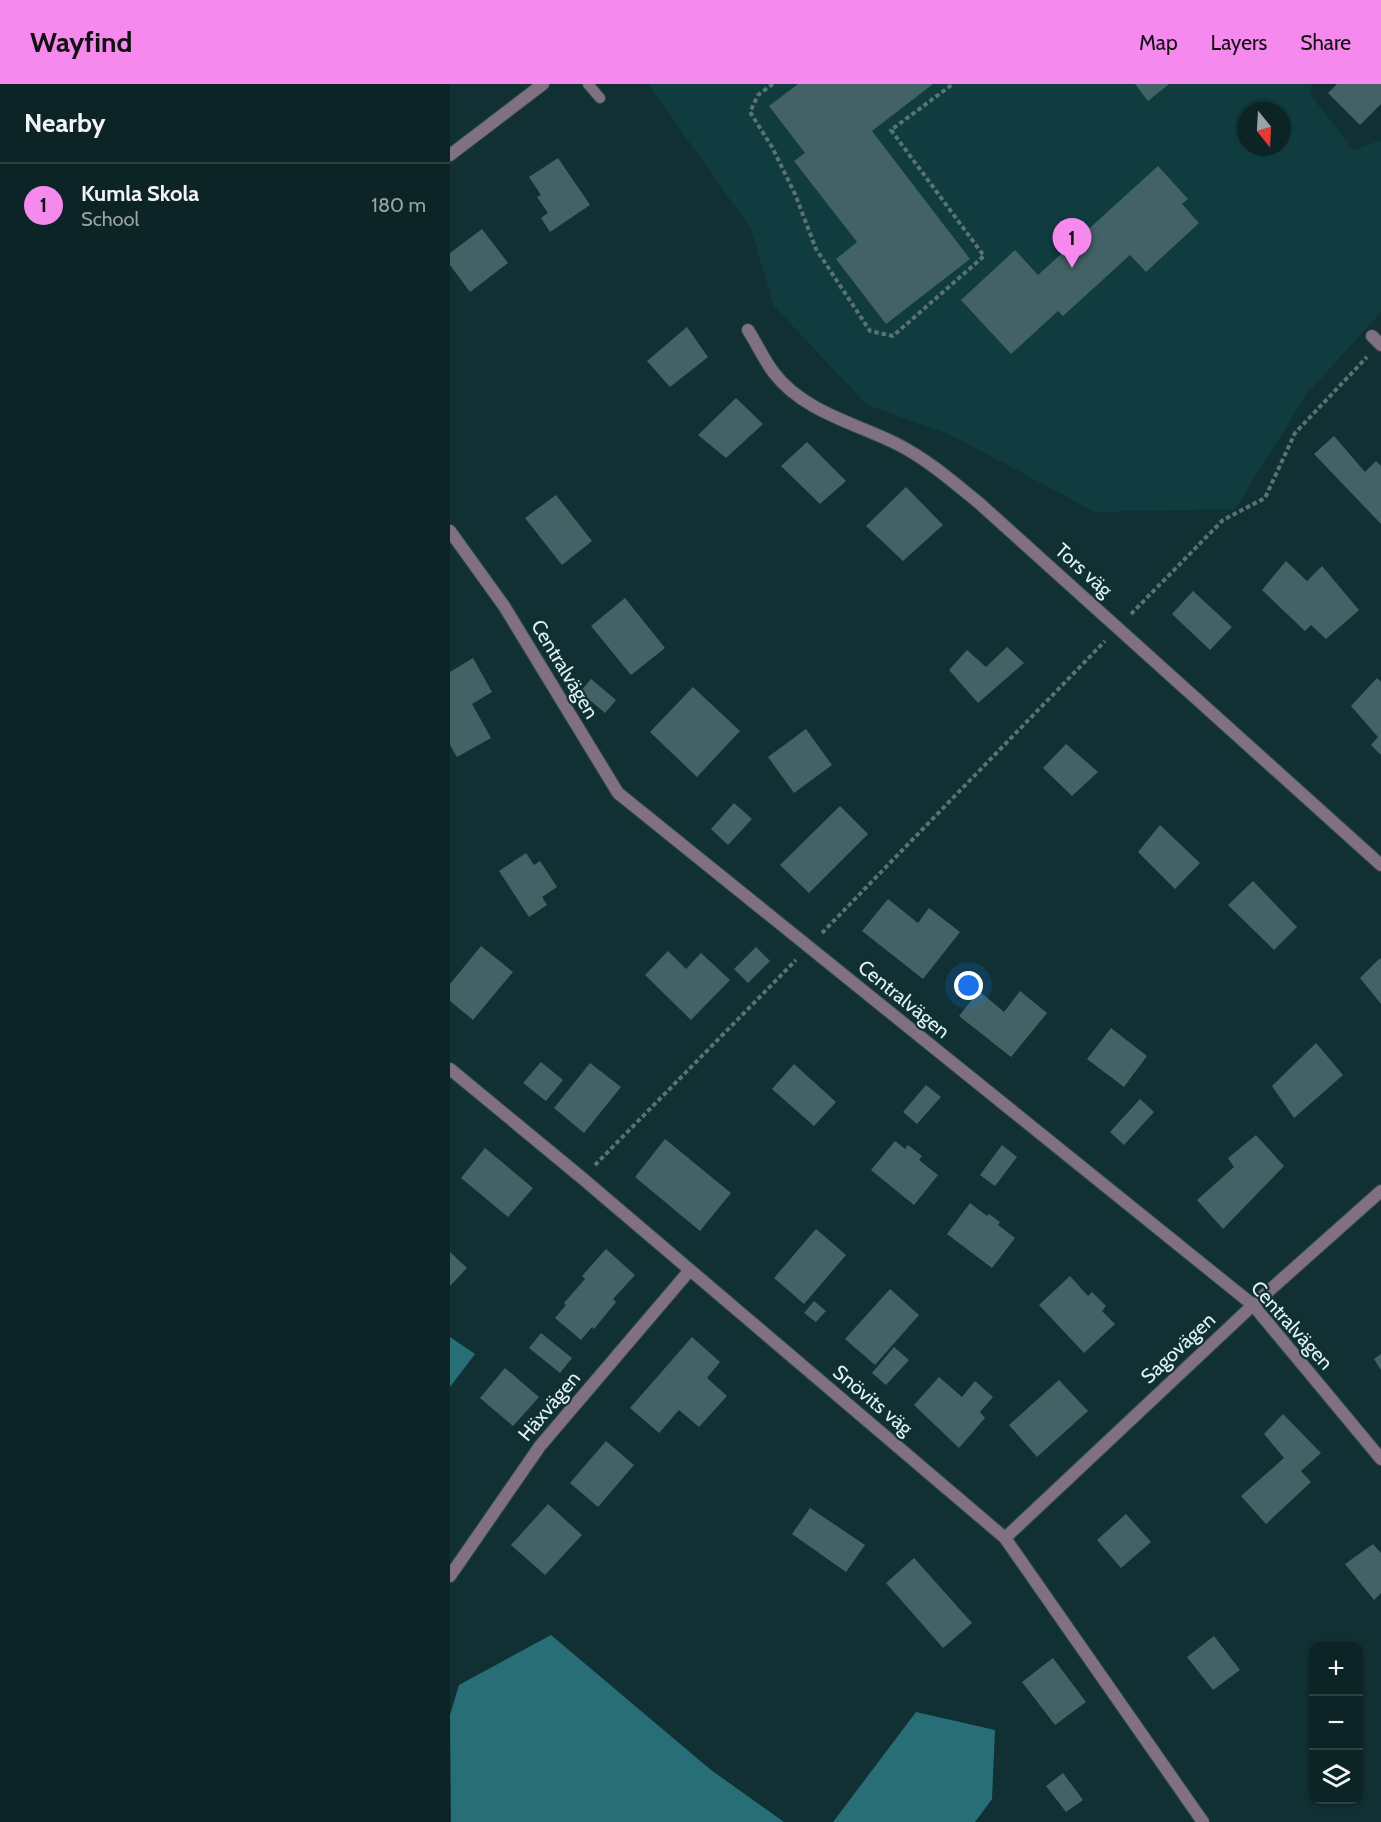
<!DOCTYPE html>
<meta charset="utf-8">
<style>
body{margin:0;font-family:Cabin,sans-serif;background:#1b3032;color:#f1f3f6}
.controls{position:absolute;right:18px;bottom:18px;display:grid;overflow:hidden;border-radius:12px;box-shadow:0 2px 4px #0004}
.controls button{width:54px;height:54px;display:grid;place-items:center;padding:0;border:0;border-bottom:2px solid #2d4143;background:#0d2426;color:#f1f3f6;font:30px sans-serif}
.compass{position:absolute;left:787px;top:18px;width:54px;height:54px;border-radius:50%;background:#0d2426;box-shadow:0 2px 4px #0004;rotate:162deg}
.you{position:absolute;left:519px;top:902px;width:21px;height:21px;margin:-15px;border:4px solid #fff;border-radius:50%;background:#1a73e8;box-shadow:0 0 0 9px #1a73e833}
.badge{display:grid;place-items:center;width:39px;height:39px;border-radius:50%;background:#f589ee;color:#111;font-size:20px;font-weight:700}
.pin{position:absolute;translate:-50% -50px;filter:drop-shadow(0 2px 3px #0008)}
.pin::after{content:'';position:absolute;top:32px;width:21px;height:18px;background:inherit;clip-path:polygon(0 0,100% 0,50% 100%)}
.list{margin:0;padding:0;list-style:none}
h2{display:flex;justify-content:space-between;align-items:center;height:78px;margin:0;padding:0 24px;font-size:26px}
h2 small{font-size:20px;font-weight:400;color:#9aa4a7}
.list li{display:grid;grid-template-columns:39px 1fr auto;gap:18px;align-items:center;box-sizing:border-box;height:84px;padding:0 24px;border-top:2px solid #2d4143}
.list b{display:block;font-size:22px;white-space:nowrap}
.list p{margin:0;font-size:20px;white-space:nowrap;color:#9aa4a7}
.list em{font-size:20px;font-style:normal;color:#9aa4a7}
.icon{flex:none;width:33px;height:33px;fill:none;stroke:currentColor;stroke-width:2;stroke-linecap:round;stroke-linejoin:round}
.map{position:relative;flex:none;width:931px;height:1738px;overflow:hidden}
header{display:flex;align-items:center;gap:36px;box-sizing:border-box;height:84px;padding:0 30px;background:#f589ee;color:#111}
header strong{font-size:28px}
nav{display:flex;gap:33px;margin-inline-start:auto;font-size:21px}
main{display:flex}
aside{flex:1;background:#0d2426}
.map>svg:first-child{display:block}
.built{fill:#103c40;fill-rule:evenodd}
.forest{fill:#286e76}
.building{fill:#436266}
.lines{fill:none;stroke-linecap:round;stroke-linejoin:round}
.lane-casing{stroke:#2e4b4e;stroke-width:12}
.street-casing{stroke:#2e4b4e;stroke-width:14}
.path{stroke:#587275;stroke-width:4;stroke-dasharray:4.5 3;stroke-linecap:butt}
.lane{stroke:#81707f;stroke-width:10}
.street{stroke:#81707f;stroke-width:12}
.labels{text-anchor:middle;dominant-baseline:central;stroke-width:4.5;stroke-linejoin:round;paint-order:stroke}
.street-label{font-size:20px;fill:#e2f3f5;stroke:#113033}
</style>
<header>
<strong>Wayfind</strong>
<nav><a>Map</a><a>Layers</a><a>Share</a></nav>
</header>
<main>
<aside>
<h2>Nearby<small></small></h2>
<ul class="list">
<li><span class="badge">1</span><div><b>Kumla Skola</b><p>School</p></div><em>180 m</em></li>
</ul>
</aside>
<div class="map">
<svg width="931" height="1738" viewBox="0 0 931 1738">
<rect width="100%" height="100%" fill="#113033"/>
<!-- built -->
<path class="built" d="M198,0H862L861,12L904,66L931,56V228L857,310L785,425L645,428L501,351L417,321L324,222L301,145ZM796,27H832V63H796Z"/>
<!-- forest -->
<g class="forest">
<polygon points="0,1253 25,1270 0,1303"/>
<polygon points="101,1551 261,1686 334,1738 1,1738 0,1631 9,1601"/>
<polygon points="466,1628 545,1646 542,1715 525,1738 383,1738"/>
</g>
<!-- building -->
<g class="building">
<polygon points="348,0 483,0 422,47 520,175 436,240 386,175 407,158 344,77 355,69 319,22"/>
<polygon points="685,0 719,0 698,17"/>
<polygon points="887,0 931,0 931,20 910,41 878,9"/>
<polygon points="108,74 140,121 100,148 91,134 98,129 87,113 91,111 79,93"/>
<polygon points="708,82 738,115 732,120 749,139 696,188 680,171 613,232 608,227 561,270 511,216 565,166 588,191"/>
<polygon points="32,145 58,179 20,208 0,181 0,169"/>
<polygon points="237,243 258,273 220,303 197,277"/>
<polygon points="286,314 313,340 276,374 248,351"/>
<polygon points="884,352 915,388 926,377 931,382 931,440 864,370"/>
<polygon points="357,358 396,397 370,420 331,382"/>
<polygon points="456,403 493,441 453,477 416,442"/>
<polygon points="106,411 142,457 112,481 75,434"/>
<polygon points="836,477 857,497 872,482 909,526 876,555 861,541 855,547 812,506"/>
<polygon points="743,507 782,543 760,566 722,530"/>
<polygon points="175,514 215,564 181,591 141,542"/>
<polygon points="557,563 574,579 528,619 499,586 517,566 536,583"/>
<polygon points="23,574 42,608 22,620 41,654 7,673 0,661 0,588"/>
<polygon points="927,594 931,598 931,671 921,661 928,653 901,622"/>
<polygon points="141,595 166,616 155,629 130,608"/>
<polygon points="243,603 290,647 247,693 200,648"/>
<polygon points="356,645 382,681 344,709 318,673"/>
<polygon points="616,660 648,688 622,712 593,684"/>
<polygon points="284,719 302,735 278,761 261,745"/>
<polygon points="390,722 418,750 359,809 330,781"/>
<polygon points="710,741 750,779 725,805 688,768"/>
<polygon points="76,769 84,781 90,777 107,803 92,813 97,821 79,833 49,787"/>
<polygon points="803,797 847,843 824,866 778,821"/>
<polygon points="438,815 468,839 479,824 510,848 473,895 412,847"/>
<polygon points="31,862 63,888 23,936 0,917 0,900"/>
<polygon points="306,863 320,877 298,899 284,885"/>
<polygon points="218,867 236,885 251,869 280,896 241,936 195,891"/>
<polygon points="930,874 931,876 931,920 910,894"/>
<polygon points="529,907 554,928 570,907 597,929 561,973 509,932"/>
<polygon points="661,944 697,972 674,1003 637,975"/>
<polygon points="866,959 893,991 844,1034 822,1002"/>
<polygon points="91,978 113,996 96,1017 73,999"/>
<polygon points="140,979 171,1003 134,1049 104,1024"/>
<polygon points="344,980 386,1018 364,1042 322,1005"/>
<polygon points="476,1001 491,1013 467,1040 453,1028"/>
<polygon points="690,1015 704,1028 674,1061 660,1048"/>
<polygon points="806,1051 834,1082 773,1145 747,1116 784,1083 778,1074"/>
<polygon points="215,1055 281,1109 250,1147 185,1093"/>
<polygon points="445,1057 455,1065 458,1061 472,1072 469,1076 488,1091 464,1121 421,1086"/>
<polygon points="552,1061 567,1073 545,1102 530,1091"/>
<polygon points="35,1064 83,1104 58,1133 11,1094"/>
<polygon points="520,1119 537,1132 539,1130 550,1138 548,1141 565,1154 542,1184 497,1150"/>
<polygon points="366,1145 396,1171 354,1220 324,1194"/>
<polygon points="156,1165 185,1191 163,1215 166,1218 144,1245 142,1243 131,1256 105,1234 116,1221 114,1219 135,1195 132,1192"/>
<polygon points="0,1168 17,1184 0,1202"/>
<polygon points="620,1192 638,1212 642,1208 656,1222 652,1227 665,1240 634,1269 589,1221"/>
<polygon points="440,1205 469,1231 425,1281 395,1255"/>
<polygon points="364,1217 376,1227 366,1238 354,1229"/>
<polygon points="91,1249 122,1274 110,1289 79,1264"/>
<polygon points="242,1253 270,1278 257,1294 277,1312 249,1343 229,1326 209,1349 180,1324"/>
<polygon points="444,1263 459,1276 436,1301 422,1289"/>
<polygon points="931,1270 931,1286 924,1275"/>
<polygon points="55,1284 89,1313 63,1342 30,1314"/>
<polygon points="489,1293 512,1313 525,1297 543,1313 530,1328 535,1334 509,1364 464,1321"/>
<polygon points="609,1296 638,1327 587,1373 559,1341"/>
<polygon points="833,1330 871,1369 851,1387 861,1398 816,1440 791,1412 834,1374 814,1350"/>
<polygon points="156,1357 184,1381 148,1423 120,1399"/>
<polygon points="98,1420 132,1451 95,1491 61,1461"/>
<polygon points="360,1424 415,1461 396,1488 342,1450"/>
<polygon points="676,1430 701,1458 671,1484 647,1456"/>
<polygon points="923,1460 931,1469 931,1509 924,1516 895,1480"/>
<polygon points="464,1474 522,1539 493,1564 436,1499"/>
<polygon points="764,1552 790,1586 763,1606 737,1573"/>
<polygon points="603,1574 636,1618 605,1641 572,1598"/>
<polygon points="613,1689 633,1716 616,1728 596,1702"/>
</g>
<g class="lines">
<!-- lane casing -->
<g class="lane-casing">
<polyline id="lane" points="138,0 150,14"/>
</g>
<!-- street casing -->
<g class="street-casing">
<g id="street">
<polyline points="0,71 93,0"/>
<path d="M298,246C307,260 314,276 324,289C354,328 405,339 447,360C477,375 503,398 529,419L931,781"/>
<polyline points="922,252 931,261"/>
<polyline points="0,447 54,522 168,709 803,1221 931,1375"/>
<polyline points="0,985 132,1094 555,1454 753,1738"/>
<polyline points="555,1454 803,1221 931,1107"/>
<polyline points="0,1492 90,1362 240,1186"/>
</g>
</g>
<!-- path -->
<g class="path">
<polyline points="323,0 308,11 300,28 322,63 345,110 366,165 420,247 443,252 534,172 441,46 503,0"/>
<polyline points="681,530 773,436 815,414 845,349 917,273"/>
<polyline points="372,849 655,557"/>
<polyline points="145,1081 346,876"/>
</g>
<!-- lane -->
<use href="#lane" class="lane"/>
<!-- street -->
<use href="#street" class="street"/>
</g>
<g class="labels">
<!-- street labels -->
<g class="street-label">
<text transform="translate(634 486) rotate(42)">Tors väg</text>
<text transform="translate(115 585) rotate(59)">Centralvägen</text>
<text transform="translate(454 915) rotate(39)">Centralvägen</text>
<text transform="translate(842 1241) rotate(48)">Centralvägen</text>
<text transform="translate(728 1264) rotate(-43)">Sagovägen</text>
<text transform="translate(423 1316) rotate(40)">Snövits väg</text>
<text transform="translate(99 1322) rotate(-50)">Häxvägen</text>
</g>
</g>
</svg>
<div class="controls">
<button>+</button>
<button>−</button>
<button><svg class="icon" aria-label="layers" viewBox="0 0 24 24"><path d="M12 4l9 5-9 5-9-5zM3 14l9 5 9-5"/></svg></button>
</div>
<svg class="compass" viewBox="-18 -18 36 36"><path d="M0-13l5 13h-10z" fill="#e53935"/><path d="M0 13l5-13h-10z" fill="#9aa4a7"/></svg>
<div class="you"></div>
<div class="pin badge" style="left:622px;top:184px">1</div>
</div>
</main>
